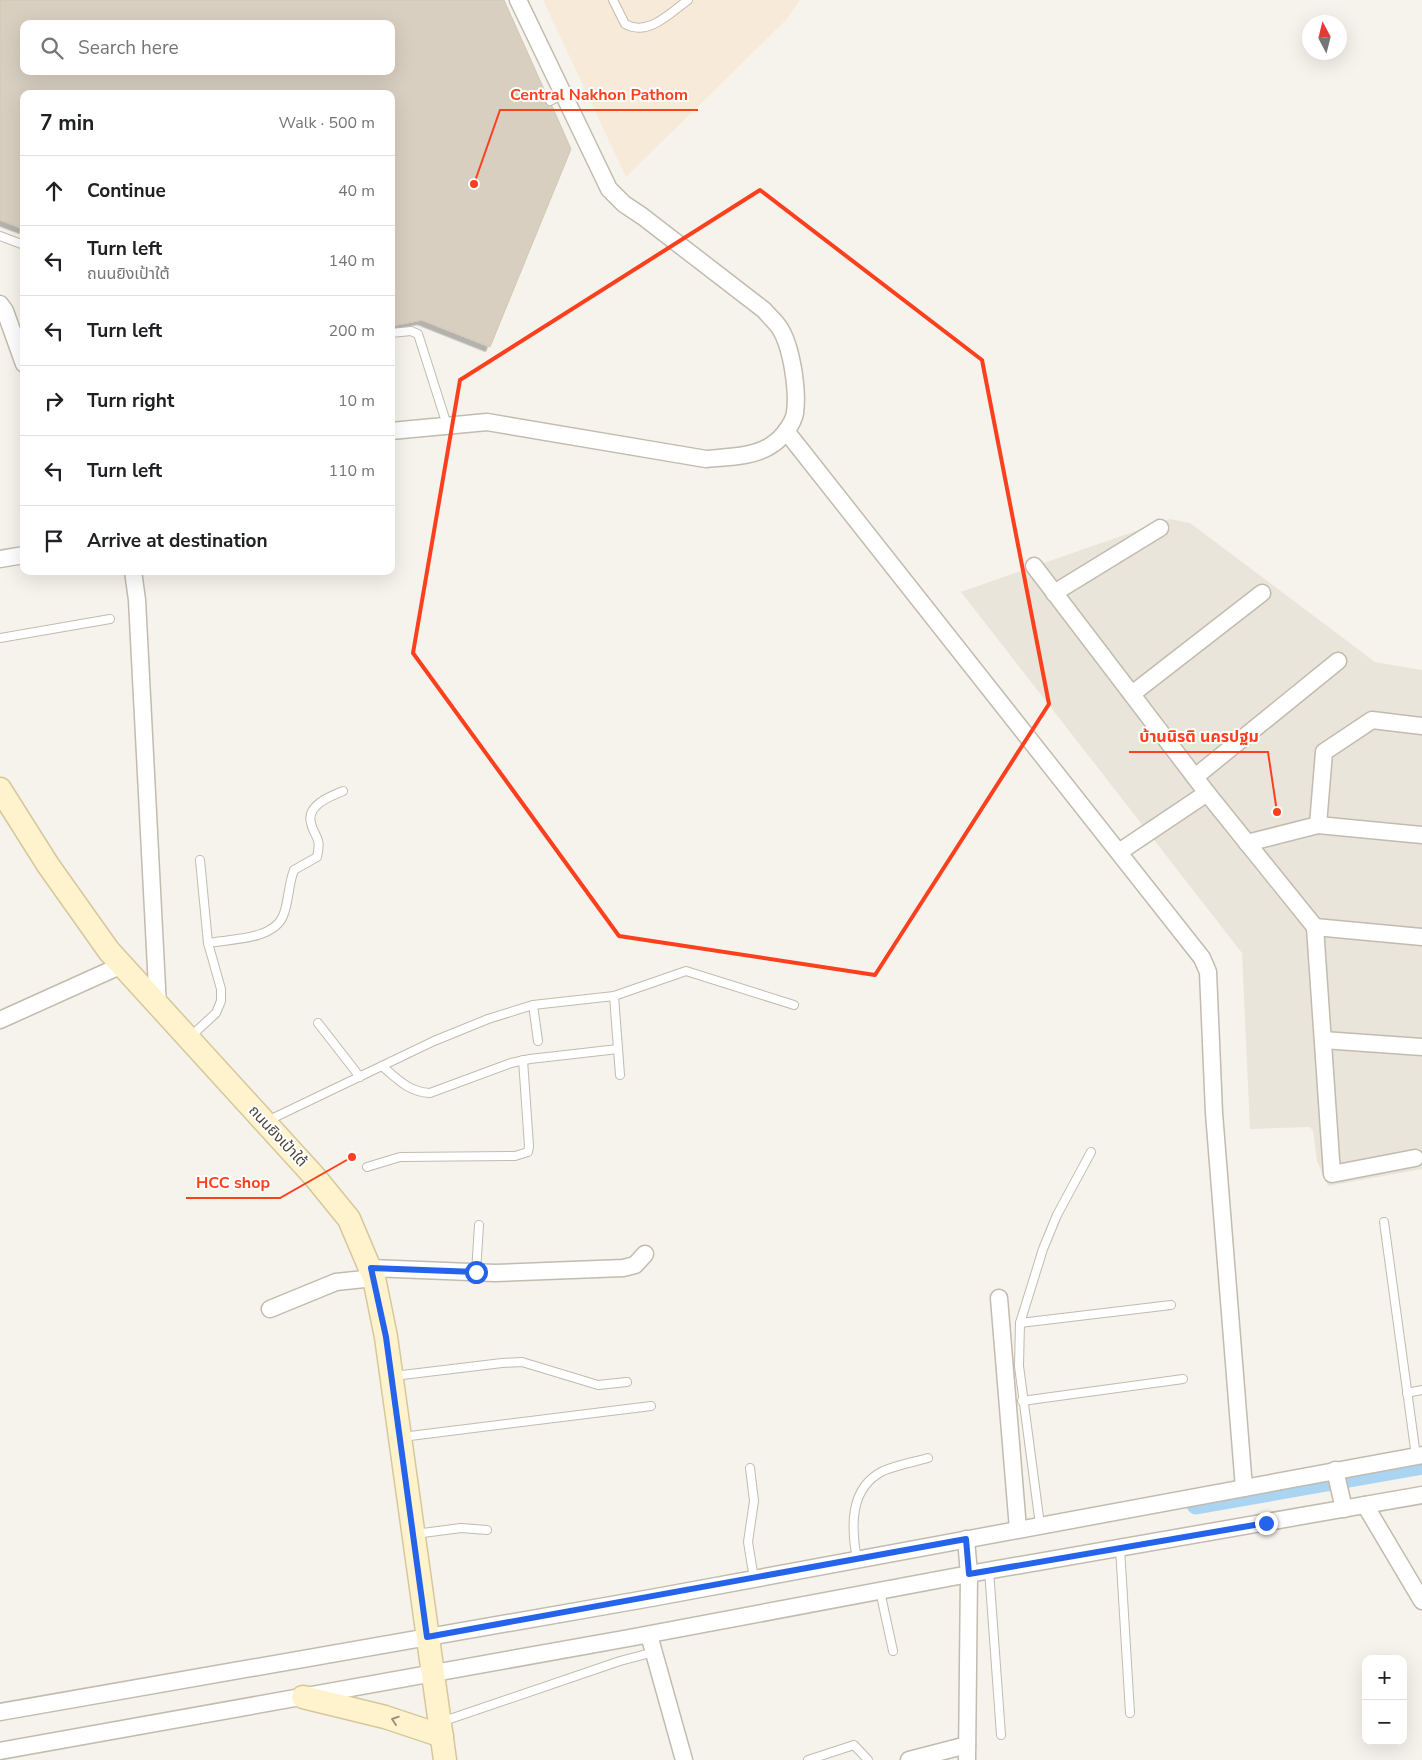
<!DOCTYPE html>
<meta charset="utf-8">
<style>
body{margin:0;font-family:"Nunito Sans","Noto Sans Thai",sans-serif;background:#f2f2f2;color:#202124}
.controls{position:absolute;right:15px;bottom:15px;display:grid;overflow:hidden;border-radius:10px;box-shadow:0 5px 20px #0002}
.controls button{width:45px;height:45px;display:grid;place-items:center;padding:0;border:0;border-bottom:1px solid #e0e0e0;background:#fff;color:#202124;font:25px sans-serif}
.compass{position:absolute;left:1302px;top:15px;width:45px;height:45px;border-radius:50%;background:#fff;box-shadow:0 5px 20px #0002;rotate:353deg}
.stop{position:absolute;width:15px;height:15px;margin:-11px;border:4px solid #2563eb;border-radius:50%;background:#fff}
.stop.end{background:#2563eb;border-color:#fff;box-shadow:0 1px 5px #0008}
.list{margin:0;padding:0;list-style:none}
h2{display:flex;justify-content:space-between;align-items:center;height:65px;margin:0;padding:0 20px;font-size:21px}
h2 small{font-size:16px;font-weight:400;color:#757577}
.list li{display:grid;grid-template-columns:32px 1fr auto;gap:15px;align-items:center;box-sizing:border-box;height:70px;padding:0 20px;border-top:1px solid #e0e0e0}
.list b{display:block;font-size:19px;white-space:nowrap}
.list p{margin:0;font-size:16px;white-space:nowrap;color:#757577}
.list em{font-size:16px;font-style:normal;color:#757577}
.icon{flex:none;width:28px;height:28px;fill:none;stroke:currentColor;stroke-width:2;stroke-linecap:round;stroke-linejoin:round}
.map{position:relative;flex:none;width:1422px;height:1760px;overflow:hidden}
.search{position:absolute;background:#fff;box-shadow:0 5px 20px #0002;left:20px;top:20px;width:375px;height:55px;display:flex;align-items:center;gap:12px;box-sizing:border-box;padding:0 18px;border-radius:10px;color:#757577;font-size:19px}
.panel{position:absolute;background:#fff;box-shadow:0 5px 20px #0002;left:20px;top:90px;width:375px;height:485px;border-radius:10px}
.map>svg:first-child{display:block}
.residential{fill:#eae5da}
.commercial{fill:#f7ead8}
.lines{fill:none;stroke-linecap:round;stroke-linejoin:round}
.canal{stroke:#a9d4f2;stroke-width:19}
.building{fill:#d8cfc1;stroke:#d3c7b4;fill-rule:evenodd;filter:url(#shadow)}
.lane-casing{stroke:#c2bbae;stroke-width:10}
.street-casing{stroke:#c2bbae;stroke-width:19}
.secondary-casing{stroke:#d6c79b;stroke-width:25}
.lane{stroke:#fff;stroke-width:8}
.street{stroke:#fff;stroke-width:16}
.secondary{stroke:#fff3cd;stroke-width:22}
.oneway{stroke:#9c937c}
.route{stroke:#2563eb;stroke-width:6}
.marked{fill:none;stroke:#fc3f1d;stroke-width:4;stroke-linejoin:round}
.labels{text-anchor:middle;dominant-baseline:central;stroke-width:4;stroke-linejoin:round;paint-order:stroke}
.street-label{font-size:15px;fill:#4b4439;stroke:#fff}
.leader{fill:none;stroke:#fc3f1d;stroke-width:2}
.callout-dot{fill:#fc3f1d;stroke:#fff;stroke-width:2}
.callout-label{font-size:16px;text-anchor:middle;font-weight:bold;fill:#fc3f1d;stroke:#fff;stroke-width:4;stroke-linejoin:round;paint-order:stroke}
</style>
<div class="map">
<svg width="1422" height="1760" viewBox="0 0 1422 1760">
<defs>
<filter id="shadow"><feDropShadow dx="-4.5" dy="4.5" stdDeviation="0" flood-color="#0004"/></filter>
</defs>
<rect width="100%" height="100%" fill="#f6f3ec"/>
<!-- residential -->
<polygon class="residential" points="1170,519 1190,523 1375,662 1422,670 1422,1169 1328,1186 1317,1161 1313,1130 1309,1127 1250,1129 1242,953 961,592"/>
<!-- commercial -->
<polygon class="commercial" points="543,0 800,0 786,20 626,177"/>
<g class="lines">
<!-- canal -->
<polyline class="canal" points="1196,1505 1422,1465"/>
</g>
<!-- building -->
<path class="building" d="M0,0H504L547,96L545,103L552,106L571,149L490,347L422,320L391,326V94H24V229L0,220ZM24,24H391V71H24Z"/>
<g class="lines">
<!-- lane casing -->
<g class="lane-casing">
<g id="lane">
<path d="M613,0L625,24C648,37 670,13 688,0"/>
<polyline points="550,101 562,95"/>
<polyline points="0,236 24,245"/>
<polyline points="391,333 411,331 418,334 447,425"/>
<polyline points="0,638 110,619"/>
<path d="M208,943C230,939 273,940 283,916C289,902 288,885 294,870L317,857C322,835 314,838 311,823C306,805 331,796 343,791"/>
<polyline points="614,996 620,1075"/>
<polyline points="533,1005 538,1041"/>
<polyline points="318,1023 360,1077"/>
<polyline points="190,1037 216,1013 221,1001 221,989 208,943 200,860"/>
<path d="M382,1066C397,1079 409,1092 430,1093L511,1063L530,1059L618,1049"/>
<polyline points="267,1121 434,1041 488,1019 533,1005 614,996 686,971 794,1005"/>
<polyline points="367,1167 400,1157 515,1156 528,1152 529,1146 523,1060"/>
<polyline points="1384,1222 1416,1456"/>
<polyline points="476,1272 479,1225"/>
<polyline points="1020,1323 1171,1305"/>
<polyline points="394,1376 502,1363 522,1362 598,1385 627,1382"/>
<polyline points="1407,1393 1422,1390"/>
<polyline points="1022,1401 1183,1379"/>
<polyline points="402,1437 651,1406"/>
<polyline points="750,1468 754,1501 748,1542 754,1579"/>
<polyline points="1040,1525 1019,1366 1020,1323 1043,1249 1057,1215 1091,1152"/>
<polyline points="415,1534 461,1528 487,1530"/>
<polyline points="1120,1548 1130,1713"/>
<path d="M857,1560C851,1527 849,1488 883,1471C897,1465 914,1462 928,1458"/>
<polyline points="989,1570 1001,1735"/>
<polyline points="880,1591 893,1651"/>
<polyline points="441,1722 620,1661 654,1652"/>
<polyline points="808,1760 854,1745 868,1760"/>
</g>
</g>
<!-- street casing -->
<g class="street-casing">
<g id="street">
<polyline points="0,304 5,311 24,364"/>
<path d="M391,431L487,422L706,459C727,457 756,457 773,444C782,438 793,424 795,413C798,391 792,346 779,327C775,321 769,316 764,310L642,216L624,204L609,189L518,0"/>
<polyline points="786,431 1202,958 1208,972 1214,1113 1244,1488"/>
<polyline points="0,559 24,555"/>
<polyline points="1034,566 1207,793 1119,852"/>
<polyline points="133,571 137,600 158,1007"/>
<polyline points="1054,593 1160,528"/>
<polyline points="1132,694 1262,593"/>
<polyline points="1195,777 1338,661"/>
<polyline points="1207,793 1315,927 1332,1174 1415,1158"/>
<polyline points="1318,825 1422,835"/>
<polyline points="1247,843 1318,825 1324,752 1372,720 1422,726"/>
<polyline points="1315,927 1422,937"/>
<polyline points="0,1020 122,965"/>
<polyline points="1323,1040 1422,1047"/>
<polyline points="371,1268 495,1273 623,1268 635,1265 645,1254"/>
<polyline points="999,1298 1018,1529"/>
<polyline points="270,1309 336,1282 374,1278"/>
<polyline points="1335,1470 1344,1509"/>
<polyline points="1365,1505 1422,1601"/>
<polyline points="966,1539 969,1574 967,1760"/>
<polyline points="649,1635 684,1760"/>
<polyline points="0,1712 651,1598 1422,1455"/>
<polyline points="0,1751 629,1638 969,1574 1422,1495"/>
<polyline points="909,1760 967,1745"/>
</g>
</g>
<!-- secondary casing -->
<g class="secondary-casing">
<g id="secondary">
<polyline points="0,789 48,865 109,951 314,1176 349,1219 374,1278 386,1337 445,1760"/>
<polyline points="303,1697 385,1717 442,1736"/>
</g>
</g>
<!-- lane -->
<use href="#lane" class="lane"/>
<!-- street -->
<use href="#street" class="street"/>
<!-- secondary -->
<use href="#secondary" class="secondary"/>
</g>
<!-- one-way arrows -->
<defs><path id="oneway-chevron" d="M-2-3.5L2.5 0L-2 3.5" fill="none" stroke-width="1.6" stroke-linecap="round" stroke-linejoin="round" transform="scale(1.25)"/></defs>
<use class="oneway" href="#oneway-chevron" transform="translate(395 1720) rotate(-161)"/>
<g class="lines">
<!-- route -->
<polyline class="route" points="476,1272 371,1268 386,1337 427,1637 966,1539 969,1574 1266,1523"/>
</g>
<!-- marked area -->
<path class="marked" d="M760,190L982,360L1049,704L875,975L619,936L413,653L460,380Z"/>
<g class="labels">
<!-- street labels -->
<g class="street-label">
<text transform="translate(278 1136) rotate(47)">ถนนยิงเป้าใต้</text>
</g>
</g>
<!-- callouts -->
<path class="leader" d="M474 184L500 110H698M1277 812L1268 752H1129M352 1157L280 1198H186"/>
<g class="callout-dot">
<circle cx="474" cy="184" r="5"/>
<circle cx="1277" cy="812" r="5"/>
<circle cx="352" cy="1157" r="5"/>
</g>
<g class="callout-label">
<text x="599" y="100">Central Nakhon Pathom</text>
<text x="1199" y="742">บ้านนิรติ นครปฐม</text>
<text x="233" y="1188">HCC shop</text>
</g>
</svg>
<div class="controls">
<button>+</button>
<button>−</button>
</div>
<svg class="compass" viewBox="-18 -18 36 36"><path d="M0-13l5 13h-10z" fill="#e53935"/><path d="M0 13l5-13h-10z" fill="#757577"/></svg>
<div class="stop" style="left:476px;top:1272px"></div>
<div class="stop end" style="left:1266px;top:1523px"></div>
<div class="search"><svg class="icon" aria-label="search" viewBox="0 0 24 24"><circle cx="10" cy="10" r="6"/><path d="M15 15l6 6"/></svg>Search here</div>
<section class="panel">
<h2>7 min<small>Walk · 500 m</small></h2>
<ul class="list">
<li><svg class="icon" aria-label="ahead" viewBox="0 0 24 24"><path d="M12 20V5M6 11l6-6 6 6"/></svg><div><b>Continue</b></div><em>40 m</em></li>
<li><svg class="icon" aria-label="left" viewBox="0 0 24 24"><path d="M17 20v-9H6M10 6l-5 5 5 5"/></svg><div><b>Turn left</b><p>ถนนยิงเป้าใต้</p></div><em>140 m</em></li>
<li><svg class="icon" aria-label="left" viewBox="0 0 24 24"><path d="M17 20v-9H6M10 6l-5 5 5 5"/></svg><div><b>Turn left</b></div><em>200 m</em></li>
<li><svg class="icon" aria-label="right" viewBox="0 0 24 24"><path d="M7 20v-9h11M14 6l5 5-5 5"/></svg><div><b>Turn right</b></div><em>10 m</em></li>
<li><svg class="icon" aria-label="left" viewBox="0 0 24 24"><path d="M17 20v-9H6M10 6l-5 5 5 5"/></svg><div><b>Turn left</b></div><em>110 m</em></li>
<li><svg class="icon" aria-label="arrive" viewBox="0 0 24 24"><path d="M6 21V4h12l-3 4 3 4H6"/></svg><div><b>Arrive at destination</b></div></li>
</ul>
</section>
</div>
